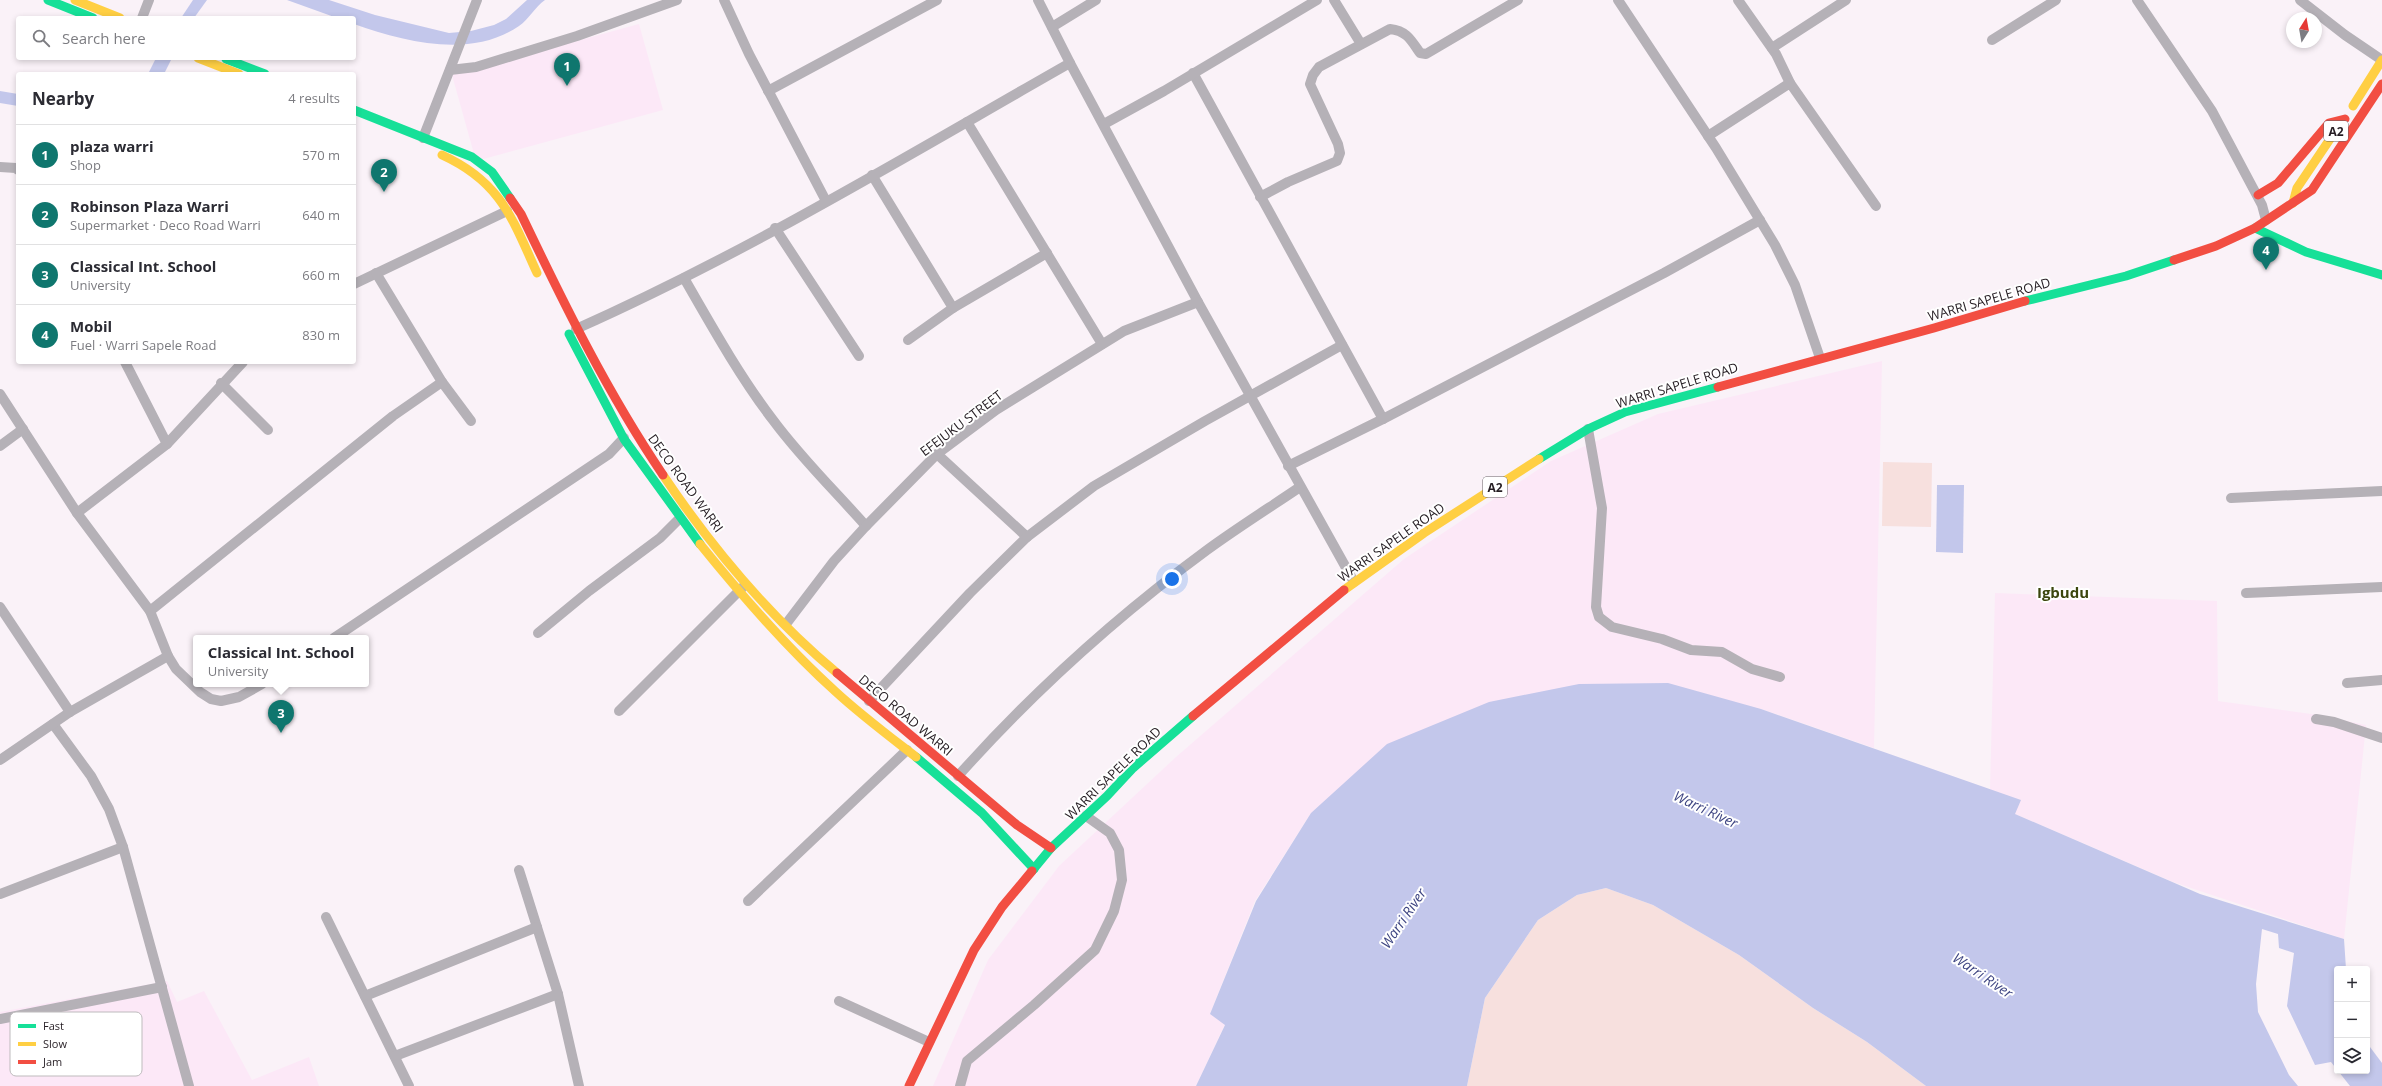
<!DOCTYPE html>
<meta charset="utf-8">
<style>
body{margin:0;font-family:"Open Sans",sans-serif;background:#f2f2f3;color:#2b2b33}
.controls{position:absolute;right:12px;bottom:12px;display:grid;overflow:hidden;border-radius:4px;box-shadow:0 2px 6px #0003}
.controls button{width:36px;height:36px;display:grid;place-items:center;padding:0;border:0;border-bottom:1px solid #e1e1e2;background:#fff;color:#2b2b33;font:20px sans-serif}
.compass{position:absolute;left:2286px;top:12px;width:36px;height:36px;border-radius:50%;background:#fff;box-shadow:0 2px 6px #0003;rotate:11deg}
.you{position:absolute;left:1172px;top:579px;width:14px;height:14px;margin:-10px;border:3px solid #fff;border-radius:50%;background:#1a73e8;box-shadow:0 0 0 6px #1a73e833}
.badge{display:grid;place-items:center;width:26px;height:26px;border-radius:50%;background:#0f766e;color:#fff;font-size:13px;font-weight:700}
.pin{position:absolute;translate:-50% -33px;filter:drop-shadow(0 1px 2px #0008)}
.pin::after{content:'';position:absolute;top:21px;width:14px;height:12px;background:inherit;clip-path:polygon(0 0,100% 0,50% 100%)}
.popup{position:absolute;left:193px;top:635px;width:176px;height:52px;box-sizing:border-box;display:grid;place-content:center;border-radius:4px;background:#fff;filter:drop-shadow(0 1px 3px #0005);font-size:13px;white-space:nowrap;color:#7c7c81}
.popup b{font-size:15px;color:#2b2b33}
.popup::after{content:'';position:absolute;left:50%;top:100%;margin-left:-8px;border:8px solid transparent;border-top-color:#fff}
.list{margin:0;padding:0;list-style:none}
h2{display:flex;justify-content:space-between;align-items:center;height:52px;margin:0;padding:0 16px;font-size:17px}
h2 small{font-size:13px;font-weight:400;color:#7c7c81}
.list li{display:grid;grid-template-columns:26px 1fr auto;gap:12px;align-items:center;box-sizing:border-box;height:60px;padding:0 16px;border-top:1px solid #e1e1e2}
.list b{display:block;font-size:15px;white-space:nowrap}
.list p{margin:0;font-size:13px;white-space:nowrap;color:#7c7c81}
.list em{font-size:13px;font-style:normal;color:#7c7c81}
.icon{flex:none;width:22px;height:22px;fill:none;stroke:currentColor;stroke-width:2;stroke-linecap:round;stroke-linejoin:round}
.map{position:relative;flex:none;width:2382px;height:1086px;overflow:hidden}
.search{position:absolute;background:#fff;box-shadow:0 2px 6px #0003;left:16px;top:16px;width:340px;height:44px;display:flex;align-items:center;gap:10px;box-sizing:border-box;padding:0 14px;border-radius:4px;color:#7c7c81;font-size:15px}
.panel{position:absolute;background:#fff;box-shadow:0 2px 6px #0003;left:16px;top:72px;width:340px;height:292px;border-radius:4px}
.map>svg:first-child{display:block}
.built{fill:#fce8f7}
.green{fill:#f7e0de}
.water{fill:#c3c7eb}
.pier{fill:#faf2f8}
.lines{fill:none;stroke-linecap:round;stroke-linejoin:round}
.street{stroke:#b5b1b7;stroke-width:10}
.fast{stroke:#16e098;stroke-width:9}
.slow{stroke:#ffcf43;stroke-width:9}
.jam{stroke:#f24e42;stroke-width:9}
.labels{text-anchor:middle;dominant-baseline:central;stroke-width:4;stroke-linejoin:round;paint-order:stroke}
.shield{fill:#fff;stroke:#666165;stroke-width:1}
.shield-label{font-size:12px;font-weight:bold;fill:#251d23}
.street-label{font-size:13px;fill:#251d23;stroke:#fff}
.water-label{font-size:14px;font-style:italic;fill:#3e4582;stroke:#fff}
.quarter-label{font-size:15px;font-weight:bold;fill:#3b460d;stroke:#fff}
.key{fill:#fff;stroke:#bebbbd;stroke-width:1}
.key-label{font-size:11px;fill:#251d23}
</style>
<div class="map">
<svg width="2382" height="1086" viewBox="0 0 2382 1086">
<rect width="100%" height="100%" fill="#faf2f8"/>
<!-- built -->
<g class="built">
<polygon points="639,24 663,110 476,161 452,75"/>
<polygon points="1882,361 1874,748 1761,709 1311,813 1255,901 1210,1014 1225,1024 1196,1086 933,1086 988,960 1059,866 1176,757 1404,559 1551,461 1658,414"/>
<polygon points="1995,593 2217,601 2218,701 2318,715 2366,725 2344,939 2173,882 2015,814 1990,789"/>
<polygon points="167,981 177,1002 204,991 252,1080 309,1057 319,1086 0,1086 0,1012"/>
</g>
<!-- green -->
<g class="green">
<polygon points="1883,462 1932,463 1931,527 1882,526"/>
<polygon points="1606,888 1653,905 1739,955 1813,1008 1867,1042 1926,1086 1467,1086 1485,998 1538,920 1577,895"/>
</g>
<!-- water -->
<g class="water">
<polygon points="193,0 207,0 194,18 181,18"/>
<path d="M287,0H329L375,15L449,33L471,31L494,25L506,19L527,0H545C535,7 529,19 519,26C471,59 405,42 354,24V18H337Z"/>
<polygon points="156,58 172,58 164,74 148,74"/>
<polygon points="0,91 18,94 18,106 0,103"/>
<polygon points="1937,485 1964,485 1963,553 1936,552"/>
<polygon points="1668,683 1761,709 2021,800 2015,814 2200,894 2344,939 2346,969 2337,969 2337,1071 2367,1071 2367,1043 2382,1063 2382,1086 1926,1086 1867,1042 1813,1008 1739,955 1653,905 1606,888 1577,895 1538,920 1485,998 1467,1086 1196,1086 1225,1025 1210,1014 1256,901 1311,813 1387,744 1489,702 1579,684"/>
</g>
<!-- pier -->
<polygon class="pier" points="2262,929 2278,934 2279,948 2294,953 2287,1006 2315,1065 2331,1062 2350,1086 2298,1086 2289,1075 2258,1012 2256,984"/>
<g class="lines">
<!-- street -->
<g class="street">
<polyline points="724,0 749,54 826,201"/>
<polyline points="1334,0 1361,44"/>
<polyline points="1618,0 1716,148 1775,245 1795,285 1820,358"/>
<polyline points="1738,0 1776,54 1790,83"/>
<polyline points="2137,0 2212,111 2262,205 2266,220"/>
<polyline points="2300,0 2345,35 2382,60"/>
<polyline points="142,18 149,0"/>
<polyline points="1052,27 1096,0"/>
<polyline points="1992,40 2056,0"/>
<polyline points="1772,48 1846,0"/>
<polyline points="1070,63 1198,302 1354,582"/>
<polyline points="450,70 476,67 577,36 677,0"/>
<polyline points="1193,73 1383,419 1288,466"/>
<polyline points="768,91 937,0"/>
<polyline points="967,122 1102,344"/>
<polyline points="1104,124 1164,91 1317,0"/>
<polyline points="1708,136 1790,83 1876,206"/>
<polyline points="423,138 477,0"/>
<polyline points="0,167 16,168 18,170"/>
<polyline points="872,175 953,308"/>
<path d="M1260,197L1288,182L1337,161L1340,153L1338,144L1310,84L1313,75L1319,67L1390,29C1407,31 1411,40 1420,53L1426,54L1518,0"/>
<polyline points="775,228 859,356"/>
<path d="M684,278C711,325 740,377 773,420C801,458 835,491 866,526"/>
<polyline points="354,284 507,211"/>
<path d="M576,329C747,253 908,155 1070,63L1038,0"/>
<polyline points="908,340 953,308 1047,253"/>
<polyline points="125,362 167,444"/>
<polyline points="442,382 471,421"/>
<polyline points="221,383 268,430"/>
<polyline points="0,394 77,513 150,611 168,656 176,669 200,692 211,699 221,701 239,697 262,684"/>
<polyline points="1383,419 1664,273 1760,220"/>
<polyline points="1588,429 1602,508 1596,607 1599,617 1612,627 1662,639 1691,650 1722,652 1752,669 1780,677"/>
<polyline points="0,446 23,429"/>
<polyline points="937,454 1027,537"/>
<polyline points="2231,498 2382,491"/>
<polyline points="77,513 167,444 243,362"/>
<polyline points="2246,593 2382,587"/>
<polyline points="0,607 70,712"/>
<polyline points="150,611 393,416 442,382 376,273"/>
<polyline points="786,624 834,561 866,526 937,454 996,410 1124,331 1198,302"/>
<polyline points="538,633 589,591 660,538 680,518"/>
<polyline points="334,638 609,454 624,438"/>
<polyline points="2347,683 2382,680"/>
<polyline points="869,701 970,593 1027,537 1094,486 1205,421 1342,345"/>
<polyline points="619,711 743,587"/>
<polyline points="2316,719 2334,722 2382,738"/>
<polyline points="53,724 91,776 109,809 123,847 189,1086"/>
<polyline points="0,760 70,712 168,656"/>
<path d="M958,776C1033,692 1116,617 1207,550C1237,528 1269,508 1300,487"/>
<polyline points="519,870 558,994 579,1086"/>
<polyline points="0,894 123,847"/>
<polyline points="748,901 907,750"/>
<polyline points="326,917 409,1086"/>
<polyline points="365,996 537,927"/>
<polyline points="839,1001 929,1042"/>
<polyline points="0,1019 162,987"/>
<polyline points="395,1056 558,994"/>
<polyline points="960,1086 967,1061 1034,1005 1095,950 1114,911 1122,880 1119,850 1110,833 1086,816"/>
</g>
<!-- fast -->
<g class="fast">
<polyline points="48,0 93,18"/>
<polyline points="226,59 265,74"/>
<polyline points="354,110 472,157 492,172 510,198"/>
<polyline points="2255,228 2306,252 2382,275"/>
<polyline points="2025,301 2126,276 2174,260"/>
<polyline points="569,334 624,439 700,544"/>
<polyline points="1539,459 1588,429 1625,412 1718,387"/>
<polyline points="916,757 982,813 1034,869"/>
<polyline points="1032,871 1051,848 1107,796 1133,768 1193,716"/>
</g>
<!-- slow -->
<g class="slow">
<polyline points="75,0 120,18"/>
<polyline points="198,58 239,74"/>
<polyline points="2353,106 2382,60"/>
<path d="M442,155C501,182 512,218 537,273"/>
<polyline points="2293,203 2297,188 2330,139"/>
<path d="M663,475C712,548 770,617 837,673"/>
<path d="M700,544C742,596 786,647 836,692C861,715 889,736 916,757"/>
<polyline points="1344,590 1424,533 1539,459"/>
</g>
<!-- jam -->
<g class="jam">
<polyline points="2258,195 2278,183 2329,123 2345,119"/>
<path d="M510,198L521,214C564,304 607,392 663,475"/>
<polyline points="2174,260 2216,246 2255,228 2312,190 2382,84"/>
<polyline points="1718,387 1934,328 2025,301"/>
<polyline points="837,673 1017,825 1051,848"/>
<polyline points="1193,716 1344,590"/>
<polyline points="909,1086 974,950 1002,907 1032,871"/>
</g>
</g>
<g class="labels">
<!-- shield labels -->
<g class="shield">
<rect x="2324" y="121" width="24" height="20" rx="3"/>
<rect x="1483" y="477" width="24" height="20" rx="3"/>
</g>
<g class="shield-label">
<text x="2336" y="131">A2</text>
<text x="1495" y="487">A2</text>
</g>
<!-- street labels -->
<g class="street-label">
<text transform="translate(1989 299) rotate(-16)">WARRI SAPELE ROAD</text>
<text transform="translate(1677 385) rotate(-17)">WARRI SAPELE ROAD</text>
<text transform="translate(961 423) rotate(-37)">EFEJUKU STREET</text>
<text transform="translate(686 483) rotate(54)">DECO ROAD WARRI</text>
<text transform="translate(1391 542) rotate(-35)">WARRI SAPELE ROAD</text>
<text transform="translate(906 715) rotate(40)">DECO ROAD WARRI</text>
<text transform="translate(1113 773) rotate(-44)">WARRI SAPELE ROAD</text>
</g>
<!-- water labels -->
<g class="water-label">
<text transform="translate(1706 809) rotate(25)">Warri River</text>
<text transform="translate(1403 918) rotate(-56)">Warri River</text>
<text transform="translate(1983 975) rotate(34)">Warri River</text>
</g>
<!-- quarter labels -->
<g class="quarter-label">
<text x="2063" y="592">Igbudu</text>
</g>
</g>
<!-- legend -->
<rect x="10" y="1012" width="132" height="64" rx="6" class="key"/>
<rect x="18" y="1024" width="18" height="4" fill="#16e098"/>
<rect x="18" y="1042" width="18" height="4" fill="#ffcf43"/>
<rect x="18" y="1060" width="18" height="4" fill="#f24e42"/>
<g class="key-label">
<text x="43" y="1030">Fast</text>
<text x="43" y="1048">Slow</text>
<text x="43" y="1066">Jam</text>
</g>
</svg>
<div class="controls">
<button>+</button>
<button>−</button>
<button><svg class="icon" aria-label="layers" viewBox="0 0 24 24"><path d="M12 4l9 5-9 5-9-5zM3 14l9 5 9-5"/></svg></button>
</div>
<svg class="compass" viewBox="-18 -18 36 36"><path d="M0-13l5 13h-10z" fill="#e53935"/><path d="M0 13l5-13h-10z" fill="#7c7c81"/></svg>
<div class="you"></div>
<div class="pin badge" style="left:567px;top:86px">1</div>
<div class="pin badge" style="left:384px;top:192px">2</div>
<div class="pin badge" style="left:281px;top:733px">3</div>
<div class="popup"><b>Classical Int. School</b>University</div>
<div class="pin badge" style="left:2266px;top:270px">4</div>
<div class="search"><svg class="icon" aria-label="search" viewBox="0 0 24 24"><circle cx="10" cy="10" r="6"/><path d="M15 15l6 6"/></svg>Search here</div>
<section class="panel">
<h2>Nearby<small>4 results</small></h2>
<ul class="list">
<li><span class="badge">1</span><div><b>plaza warri</b><p>Shop</p></div><em>570 m</em></li>
<li><span class="badge">2</span><div><b>Robinson Plaza Warri</b><p>Supermarket · Deco Road Warri</p></div><em>640 m</em></li>
<li><span class="badge">3</span><div><b>Classical Int. School</b><p>University</p></div><em>660 m</em></li>
<li><span class="badge">4</span><div><b>Mobil</b><p>Fuel · Warri Sapele Road</p></div><em>830 m</em></li>
</ul>
</section>
</div>
